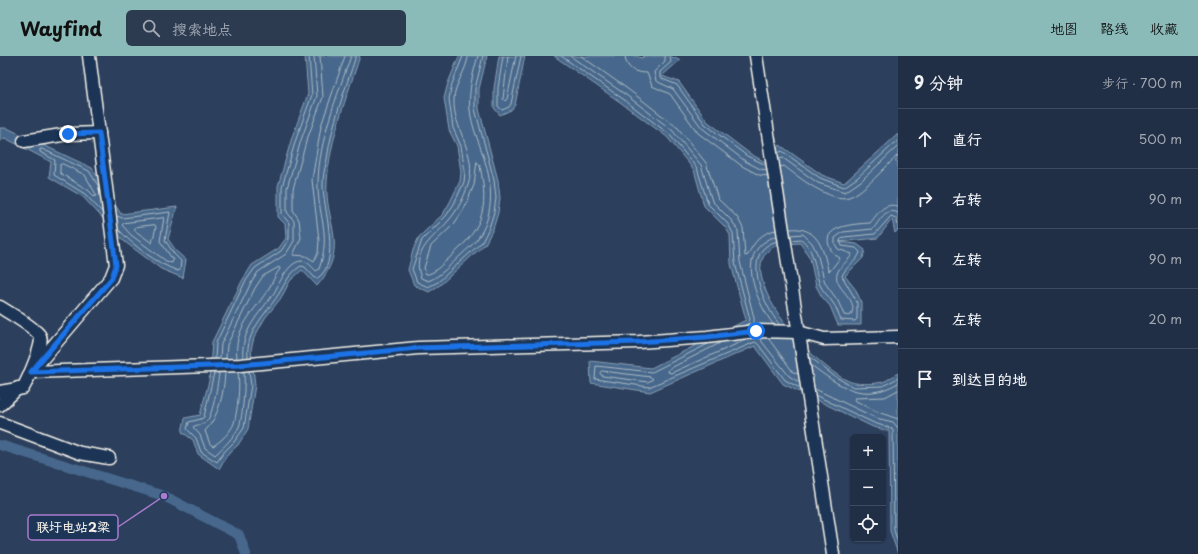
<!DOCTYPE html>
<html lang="zh">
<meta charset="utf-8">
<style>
body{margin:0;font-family:"Playpen Sans","LXGW WenKai TC",sans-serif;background:#2d3b51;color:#f1f3f6}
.controls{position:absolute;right:12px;bottom:12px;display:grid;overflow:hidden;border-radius:6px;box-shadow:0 1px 3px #0004}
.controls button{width:36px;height:36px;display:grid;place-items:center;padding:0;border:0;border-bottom:1px solid #3e4a5f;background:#212f46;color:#f1f3f6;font:20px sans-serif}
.stop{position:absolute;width:12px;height:12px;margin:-9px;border:3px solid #1a73e8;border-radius:50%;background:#fff}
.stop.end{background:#1a73e8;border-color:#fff;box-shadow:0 1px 4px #0008}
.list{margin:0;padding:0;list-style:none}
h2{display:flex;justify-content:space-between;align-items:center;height:52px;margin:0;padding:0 16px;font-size:17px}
h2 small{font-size:13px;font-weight:400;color:#a2a9b3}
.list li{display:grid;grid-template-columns:26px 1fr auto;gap:12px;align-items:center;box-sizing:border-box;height:60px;padding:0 16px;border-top:1px solid #3e4a5f}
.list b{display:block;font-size:15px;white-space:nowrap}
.list em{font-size:13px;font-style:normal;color:#a2a9b3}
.icon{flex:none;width:22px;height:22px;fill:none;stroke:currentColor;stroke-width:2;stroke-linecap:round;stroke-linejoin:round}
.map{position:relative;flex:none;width:898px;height:498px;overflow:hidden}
header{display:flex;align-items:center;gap:24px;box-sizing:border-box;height:56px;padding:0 20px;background:#8bbbb9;color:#111}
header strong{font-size:19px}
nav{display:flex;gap:22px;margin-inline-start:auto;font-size:14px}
.search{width:280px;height:36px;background:#2d3b51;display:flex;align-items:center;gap:10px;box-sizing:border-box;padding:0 14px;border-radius:6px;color:#a2a9b3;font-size:15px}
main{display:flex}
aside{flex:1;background:#212f46}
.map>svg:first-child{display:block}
.water{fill:#46688c;stroke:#8c9fb1}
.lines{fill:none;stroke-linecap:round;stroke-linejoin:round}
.shore{stroke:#aebac3;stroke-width:1}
.canal{stroke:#46688c;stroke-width:10}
.minor-casing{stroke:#f4f1e8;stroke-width:15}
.minor{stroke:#1d3557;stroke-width:12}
.route{stroke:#1a73e8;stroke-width:5}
.leader{fill:none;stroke:#ab7bcf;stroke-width:1.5}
.callout-dot{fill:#ab7bcf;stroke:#1d3557;stroke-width:1.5}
.callout{fill:#1d3557;stroke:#ab7bcf;stroke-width:1.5}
.callout-label{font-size:13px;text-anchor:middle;font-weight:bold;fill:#f4f1e8}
</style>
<header>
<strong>Wayfind</strong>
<div class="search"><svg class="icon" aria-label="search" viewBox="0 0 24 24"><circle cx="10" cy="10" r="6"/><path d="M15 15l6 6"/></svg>搜索地点</div>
<nav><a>地图</a><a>路线</a><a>收藏</a></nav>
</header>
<main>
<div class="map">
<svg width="898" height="498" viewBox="0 0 898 498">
<rect width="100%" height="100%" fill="#2c3f5d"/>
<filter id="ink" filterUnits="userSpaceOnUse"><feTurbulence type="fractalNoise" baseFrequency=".025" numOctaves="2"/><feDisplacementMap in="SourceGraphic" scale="8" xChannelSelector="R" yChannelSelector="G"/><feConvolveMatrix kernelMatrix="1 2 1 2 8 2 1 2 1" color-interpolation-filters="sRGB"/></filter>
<g filter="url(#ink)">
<!-- water -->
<g class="water">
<path d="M305,0H360C347,41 330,82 327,126C324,166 351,191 317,230L302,214L290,225L281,242L265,262L254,282L251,294L255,329L248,373L238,389L227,399L219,413L198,398L193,384L182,376L185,362L200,359L209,325L212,286L242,225L252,209L279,192L286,182L285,168L278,161V130L292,81L308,38Z"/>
<polygon points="459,0 487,0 479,33 479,53 498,124 500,142 498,157 493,173 485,188 440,229 429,236 414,229 408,214 413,194 419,181 443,158 450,146 460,125 461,116 457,90 449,74 444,42 448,27"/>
<polygon points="499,0 525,0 515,49 511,54 500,59 494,52 494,32"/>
<path d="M554,0H636L642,2L644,0H669L680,4L662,20L679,26L707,65L749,97L765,106L780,89L822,119L844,127L898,78V102L895,105H898V174L895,177L892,163L878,182L839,186L857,188L865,194L863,202L845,220L856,234L861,246V269H838L830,250L822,241L816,230L810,202L800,187C789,188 774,187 766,197C739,229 823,321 855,327C862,328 875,328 882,326C887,325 893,320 898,317V498L890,475L889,375L873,371L783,328L755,290L650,336L591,327L590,305L651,312L746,264L731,208L730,179L725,171L704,150L694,114L667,81L620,46Z"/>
<polygon points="0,72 7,72 92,112 121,158 177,151 168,183 177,196 186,204 183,222 161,213 125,186 83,141 49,121 51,106 5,82 0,85"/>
</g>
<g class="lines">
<!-- shore -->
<g class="shore">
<polyline points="320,0 323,41 306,86 293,133 293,154 299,164 301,182 293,199 306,200 314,205 318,197 319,184 312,124 321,70 345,0"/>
<polyline points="463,0 452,28 449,43 453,72 461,90 465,116 464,126 454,148 446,160 422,184 412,213 417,226 428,231 438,226 482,186 489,172 494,156 496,142 494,124 475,53 475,33 483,0"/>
<path d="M468,0C467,15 454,28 454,43C452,72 479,99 468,129C464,141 458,154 449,164C435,181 410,195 421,222L428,225C440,221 451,208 461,199C466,194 474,188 478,182C493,161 493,133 486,109C481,90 472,73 470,54C468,35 473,17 478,0"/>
<polyline points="503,0 498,32 498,50 502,54 509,51 511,48 521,0"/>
<polyline points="508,0 503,43 505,45 507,43 516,0"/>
<polyline points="561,0 623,43 669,78 697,112 708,148 728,168 733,177 735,207 750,263 749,267 745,269"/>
<polyline points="570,0 626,39 672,74 701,109 712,145 732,165 738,175 740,206 754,262 754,268"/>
<path d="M581,0L629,34L678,72L706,107L718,143L737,161L743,172L745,200L748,199C753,187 762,176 776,174"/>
<path d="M625,0C626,13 635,17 647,17L652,30L670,38L698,77L742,110L759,119L768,120"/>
<polyline points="665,0 665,5 654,16 656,25 673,33 702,72 745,105 760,113 767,114"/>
<polyline points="670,0 671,6 660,16 660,22 677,29 705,68 747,100 766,109"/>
<polyline points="778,97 782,95 820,122 844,131 857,122 898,84"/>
<polyline points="779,103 783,102 818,127 845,136 861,125 898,90"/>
<path d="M477,106L480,110C490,157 481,174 446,205C441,209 433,219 426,218L424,212L431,190L454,168L464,153L474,129Z"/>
<polygon points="63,108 85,119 97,140 95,141 88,134 60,117 60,109"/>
<path d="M780,111L784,110C797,120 831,147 849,141C864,136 886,110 898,99"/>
<polyline points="99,131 89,115 42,93 40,93 40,96 55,104 54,119 85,138 102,156"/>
<path d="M117,160L122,162L170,156L165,184L174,198L181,205L180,214L178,215C156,207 135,191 118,173"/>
<polygon points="164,162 160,185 173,204 172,207 166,205 131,179 122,169 124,167"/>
<polygon points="155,169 156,171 152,187 134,174 136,171"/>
<path d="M790,173C817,170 823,191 828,214L830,215L840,202C837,200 833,198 831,194C817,169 856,168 870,167C878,158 883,146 898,150"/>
<path d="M791,179L803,178L812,187L817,197L825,227L838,245L844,259L850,260C862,244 833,233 837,218C839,210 849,205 852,198L838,193L835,188V182L843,176L873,173C880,165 885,150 898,157"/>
<path d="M791,184L801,183C816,195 814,213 820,229C823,236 829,240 833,247C837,251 838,259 841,264L855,265L857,263V246L842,220C845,211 858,205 860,196L856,192L842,190L840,184L844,181L875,178L891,160L896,162L898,170"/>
<path d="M778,185C738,193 764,251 780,269"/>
<path d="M773,268C759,250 738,205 763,187C768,184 771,181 777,180"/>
<polyline points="759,282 789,320 799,326"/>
<polyline points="768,282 793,316 798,318"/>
<polyline points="722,286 669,313 668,316 671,317 748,283"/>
<polyline points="708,288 652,316 596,310 595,323 649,331 755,286 758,288 785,324 800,332"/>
<path d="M248,301C245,276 266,258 278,239C285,228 289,217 301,210L305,211L316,223C343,209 322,150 323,127C323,119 325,111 327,103C332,67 345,34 356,0"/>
<polyline points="810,301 834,320 853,331 883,330 898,322"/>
<path d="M226,302L227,289L255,232L263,220L279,211L280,213C275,219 273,226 269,232C255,255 233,272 237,302"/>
<path d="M243,302C240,275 260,257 274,237C279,228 288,206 301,205C308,205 312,211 316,215L319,213C332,176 317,160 318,126C319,84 337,40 351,0"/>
<polyline points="215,303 216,287 245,226 255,212 281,195 289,183 289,167 282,158 282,131 296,83 312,39 309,0"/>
<polyline points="220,303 221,288 250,229 258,216 286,198 294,185 294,165 287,156 287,132 301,84 317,40 314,0"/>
<path d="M811,309C839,330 863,348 898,327"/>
<polygon points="602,315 651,321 653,323 648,326 602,320 600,317"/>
<polyline points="214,317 204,361 201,363 189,366 187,373 196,382 201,396 217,406 224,396 234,386 244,372 251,329 249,315"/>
<path d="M219,317C218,327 213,358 207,365C203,370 196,368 193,371L200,379L205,392L215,399C223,392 234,381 239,371C243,361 245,327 244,316"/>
<path d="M225,317C224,336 219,361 205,375L210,388L213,390C220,386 231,376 234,367C238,353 240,330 238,316"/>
<polyline points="815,333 876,362 893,366 898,372"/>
<polyline points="898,334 885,341 855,342 854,344 878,356 898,363"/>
<polyline points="815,339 874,367 893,373 894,474 898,487"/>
</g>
<!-- canal -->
<polyline class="canal" points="0,389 164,440 239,479 246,498"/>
<!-- minor casing -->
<g class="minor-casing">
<g id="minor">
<polyline points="756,0 833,498"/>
<polyline points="24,85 68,78 99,77"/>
<path d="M0,251C8,256 36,272 40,280C45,286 27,325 23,332L0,336"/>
<polyline points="31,316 240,309 418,292 639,286 707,281 756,275 798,276 824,283 898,281"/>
<polyline points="31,316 111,222 116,209 89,0"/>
<polyline points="0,349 18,332"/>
<polyline points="0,367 80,397 109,402"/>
</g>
</g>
<!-- minor -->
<use href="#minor" class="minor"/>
</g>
</g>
<g class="lines" filter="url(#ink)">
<!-- route -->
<polyline class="route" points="68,78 99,77 116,209 112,222 31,316 240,309 418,292 638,286 707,281 756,275"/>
</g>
<!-- callouts -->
<path class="leader" d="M164 440L118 471"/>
<circle class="callout-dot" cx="164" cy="440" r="4"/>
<rect class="callout" x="28" y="459" width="90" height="25" rx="4"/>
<g class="callout-label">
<text x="73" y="476">联圩电站2梁</text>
</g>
</svg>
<div class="controls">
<button>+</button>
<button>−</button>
<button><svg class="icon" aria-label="locate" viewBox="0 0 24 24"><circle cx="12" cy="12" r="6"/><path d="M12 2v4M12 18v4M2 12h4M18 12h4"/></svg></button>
</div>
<div class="stop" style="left:756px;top:275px"></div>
<div class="stop end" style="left:68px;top:78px"></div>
</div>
<aside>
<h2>9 分钟<small>步行 · 700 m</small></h2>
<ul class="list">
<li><svg class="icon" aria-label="ahead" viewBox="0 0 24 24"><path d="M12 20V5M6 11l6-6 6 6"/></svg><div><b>直行</b></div><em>500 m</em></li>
<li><svg class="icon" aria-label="right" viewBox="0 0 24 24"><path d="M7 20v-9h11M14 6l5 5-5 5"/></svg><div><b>右转</b></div><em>90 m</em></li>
<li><svg class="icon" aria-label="left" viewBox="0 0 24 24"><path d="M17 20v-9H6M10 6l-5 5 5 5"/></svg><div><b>左转</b></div><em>90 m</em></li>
<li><svg class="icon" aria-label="left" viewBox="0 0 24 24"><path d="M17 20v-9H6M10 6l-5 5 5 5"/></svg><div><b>左转</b></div><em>20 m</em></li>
<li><svg class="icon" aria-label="arrive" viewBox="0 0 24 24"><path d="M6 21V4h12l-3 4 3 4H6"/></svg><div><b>到达目的地</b></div></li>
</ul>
</aside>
</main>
